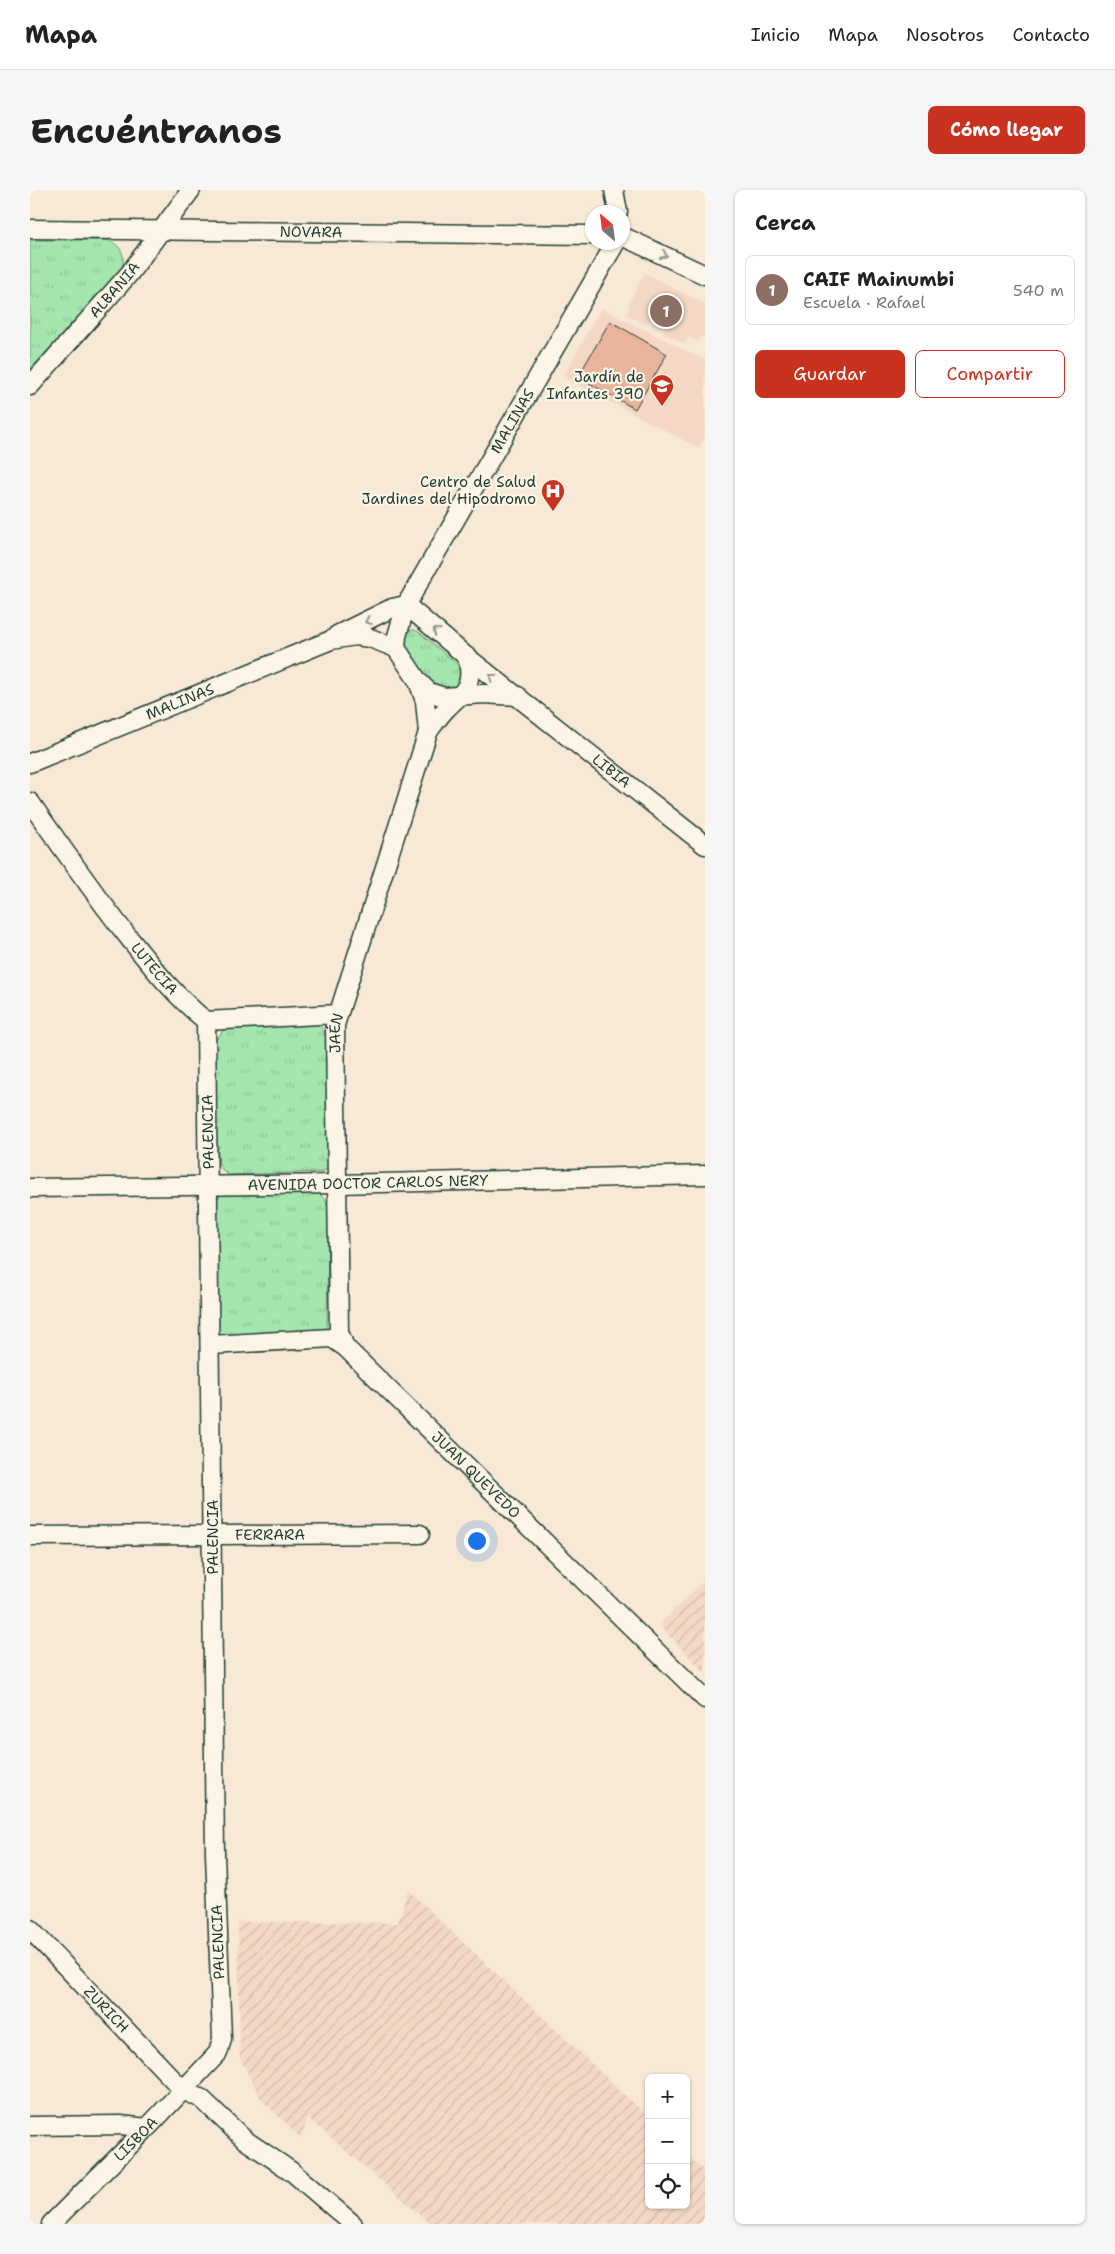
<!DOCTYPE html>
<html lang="es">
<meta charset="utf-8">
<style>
body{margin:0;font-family:"Shantell Sans",sans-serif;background:#f6f6f6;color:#222}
.controls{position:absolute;right:15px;bottom:15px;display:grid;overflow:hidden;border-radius:8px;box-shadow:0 1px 4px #0004}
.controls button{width:45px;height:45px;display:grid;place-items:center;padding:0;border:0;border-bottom:1px solid #e0e0e0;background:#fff;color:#222;font:25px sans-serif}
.compass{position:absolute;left:555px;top:15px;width:45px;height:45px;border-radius:50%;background:#fff;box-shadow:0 1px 4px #0004;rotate:332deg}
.you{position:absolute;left:446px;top:1350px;width:18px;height:18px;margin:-12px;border:4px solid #fff;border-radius:50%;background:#1a73e8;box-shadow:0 0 0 8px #1a73e833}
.badge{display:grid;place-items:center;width:32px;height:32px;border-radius:50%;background:#c8321e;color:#fff;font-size:16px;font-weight:700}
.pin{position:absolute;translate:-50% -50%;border:2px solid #fff;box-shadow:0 1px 5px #0006}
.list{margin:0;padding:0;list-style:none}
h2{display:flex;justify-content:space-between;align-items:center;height:65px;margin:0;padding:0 20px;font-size:21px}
h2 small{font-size:16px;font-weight:400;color:#767676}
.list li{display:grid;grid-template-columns:32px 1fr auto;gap:15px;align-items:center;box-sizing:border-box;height:70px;margin:0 10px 10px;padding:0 10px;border:1px solid #e0e0e0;border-radius:8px}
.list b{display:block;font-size:19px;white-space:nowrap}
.list p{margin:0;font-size:16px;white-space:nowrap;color:#767676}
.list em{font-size:16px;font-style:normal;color:#767676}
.actions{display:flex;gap:10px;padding:15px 20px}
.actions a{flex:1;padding:11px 0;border:1px solid #c8321e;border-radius:8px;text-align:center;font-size:18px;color:#c8321e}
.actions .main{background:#c8321e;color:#fff}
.icon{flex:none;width:28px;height:28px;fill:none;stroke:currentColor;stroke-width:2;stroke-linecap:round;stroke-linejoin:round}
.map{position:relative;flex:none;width:675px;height:2034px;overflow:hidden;border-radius:8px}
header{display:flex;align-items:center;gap:30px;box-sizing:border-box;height:70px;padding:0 25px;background:#fff;border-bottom:1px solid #e0e0e0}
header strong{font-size:24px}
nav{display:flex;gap:28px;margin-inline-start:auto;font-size:18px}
.intro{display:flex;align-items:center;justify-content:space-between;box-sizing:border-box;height:120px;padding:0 30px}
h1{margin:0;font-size:35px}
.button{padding:12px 22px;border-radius:8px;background:#c8321e;color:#fff;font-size:18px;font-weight:700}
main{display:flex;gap:30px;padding:0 30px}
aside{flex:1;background:#fff;border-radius:8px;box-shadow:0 1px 4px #0004}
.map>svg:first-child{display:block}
.built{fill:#f4d8c5}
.industrial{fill:url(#industrial-furrows)}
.grass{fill:url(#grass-tufts);stroke:#629171}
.building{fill:#e9b49c;stroke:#1f3d34}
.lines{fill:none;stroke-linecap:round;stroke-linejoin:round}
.minor-casing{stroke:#1f3d34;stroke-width:21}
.minor{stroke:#fcf5e5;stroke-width:18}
.oneway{stroke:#8e998c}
.labels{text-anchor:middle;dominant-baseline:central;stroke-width:4.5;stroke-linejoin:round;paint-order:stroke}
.street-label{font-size:15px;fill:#1f3d34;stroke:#fcf5e5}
.poi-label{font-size:15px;fill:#1f3d34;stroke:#fcf5e5;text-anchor:end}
</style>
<header>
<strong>Mapa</strong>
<nav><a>Inicio</a><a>Mapa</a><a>Nosotros</a><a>Contacto</a></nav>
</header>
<div class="intro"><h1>Encuéntranos</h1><a class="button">Cómo llegar</a></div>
<main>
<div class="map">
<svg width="675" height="2034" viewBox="0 0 675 2034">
<defs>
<pattern id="industrial-furrows" width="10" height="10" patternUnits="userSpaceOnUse" patternTransform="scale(1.25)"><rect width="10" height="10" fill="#f4d8c5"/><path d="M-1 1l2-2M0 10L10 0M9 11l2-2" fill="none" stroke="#d1baaa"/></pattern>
<pattern id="grass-tufts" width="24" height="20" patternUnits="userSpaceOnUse" patternTransform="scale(1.25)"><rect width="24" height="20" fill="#a5e5ae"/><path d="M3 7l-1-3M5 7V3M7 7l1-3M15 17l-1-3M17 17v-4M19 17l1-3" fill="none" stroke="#8ec596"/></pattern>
</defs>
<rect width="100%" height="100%" fill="#f8e8d6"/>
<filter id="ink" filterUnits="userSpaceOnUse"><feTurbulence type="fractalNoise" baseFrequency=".02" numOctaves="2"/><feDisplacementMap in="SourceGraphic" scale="10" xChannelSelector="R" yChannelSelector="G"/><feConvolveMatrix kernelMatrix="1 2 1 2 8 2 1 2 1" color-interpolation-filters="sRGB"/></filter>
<g filter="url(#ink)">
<!-- built -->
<g class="built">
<polygon points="615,83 675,114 675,148 671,146 668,152 658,147 655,154 633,143 636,137 620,129 616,135 596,124 600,118 597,116"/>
<polygon points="571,118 675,170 675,246 669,258 533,187"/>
</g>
<!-- industrial -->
<g class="industrial">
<polygon points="675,1390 675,1483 629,1435"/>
<polygon points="378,1700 619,1928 619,2015 656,2015 656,1964 675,1982 675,2034 401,2034 278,1928 271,1948 231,1909 210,1868 208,1732 368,1733"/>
</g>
<!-- grass -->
<g class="grass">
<path d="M0,50H76C89,53 96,63 92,77L0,180Z"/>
<polygon points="379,440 385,440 390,443 435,481 427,502 407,497 396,486 374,457 375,444"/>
<polygon points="282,832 290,835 296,846 301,972 299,978 292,982 199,985 193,981 189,975 185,930 184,862 186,850 195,838"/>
<polygon points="196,1003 289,1003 296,1011 298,1019 297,1142 191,1147 187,1136 186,1014 189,1005"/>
</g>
<!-- building -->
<polygon class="building" points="580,131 637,164 605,219 548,187"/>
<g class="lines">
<!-- minor casing -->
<g class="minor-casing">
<g id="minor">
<polyline points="584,0 588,22"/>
<path id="s1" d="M0,39L562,45"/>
<polyline points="592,46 675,85"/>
<path id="s2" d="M0,196L99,84L161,0"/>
<path id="s3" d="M376,415L437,467L675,655"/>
<polyline points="307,445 362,418 376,415"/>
<polyline points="388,491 395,511 398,542"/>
<path id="s4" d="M488,506L453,504L414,507L399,502L388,491L366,458L367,446L376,415L586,52"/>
<path id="s5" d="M0,573L301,450L325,446L340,448L366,458"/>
<path id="s6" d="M0,612C32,658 64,704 99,748C123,778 146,807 176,831L308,824"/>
<path id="s7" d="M0,998L308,994L675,985"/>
<path id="s8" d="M181,1155L302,1148L315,1157L675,1509"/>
<path id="s9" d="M315,1157L309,1142L305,835L398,542C404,534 410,525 418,517C436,500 444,494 437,467"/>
<path id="s10" d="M0,1346L390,1344"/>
<path id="s11" d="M0,1739L153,1900L172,1909L215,1950L261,1981L323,2034"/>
<polyline points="0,1936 91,1935 117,1938"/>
<path id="s12" d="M21,2034L117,1938L188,1863L192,1849L185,1664L176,831"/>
</g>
</g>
<!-- minor -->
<use href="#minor" class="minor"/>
</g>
<!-- one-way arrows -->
<defs><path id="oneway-chevron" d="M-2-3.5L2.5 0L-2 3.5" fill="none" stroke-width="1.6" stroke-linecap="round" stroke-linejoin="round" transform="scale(1.25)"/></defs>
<g class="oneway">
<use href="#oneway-chevron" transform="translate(634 65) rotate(25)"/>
<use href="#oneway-chevron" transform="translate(338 431) rotate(157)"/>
<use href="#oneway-chevron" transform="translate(406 441) rotate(-140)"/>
<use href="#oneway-chevron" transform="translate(462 487) rotate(-142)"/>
</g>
</g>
<!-- icons -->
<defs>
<g id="school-pin" transform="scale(1.25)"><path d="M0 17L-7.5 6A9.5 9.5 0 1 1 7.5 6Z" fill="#c8321e" stroke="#fcf5e5"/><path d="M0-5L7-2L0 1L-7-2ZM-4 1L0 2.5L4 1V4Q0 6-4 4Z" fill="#fff"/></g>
<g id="hospital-pin" transform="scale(1.25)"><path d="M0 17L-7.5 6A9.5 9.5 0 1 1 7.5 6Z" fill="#c8321e" stroke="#fcf5e5"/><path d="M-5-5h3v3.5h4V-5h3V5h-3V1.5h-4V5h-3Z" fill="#fff"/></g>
</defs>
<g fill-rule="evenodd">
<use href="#school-pin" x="632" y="196"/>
<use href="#hospital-pin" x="523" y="301"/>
</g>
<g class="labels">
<!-- street labels -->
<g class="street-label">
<text stroke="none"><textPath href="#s1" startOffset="281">NOVARA</textPath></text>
<text stroke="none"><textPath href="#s2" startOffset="128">ALBANIA</textPath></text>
<text stroke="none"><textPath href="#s4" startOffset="402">MALINAS</textPath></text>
<text stroke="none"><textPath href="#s5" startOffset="162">MALINAS</textPath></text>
<text stroke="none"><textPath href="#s3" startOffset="264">LIBIA</textPath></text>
<text stroke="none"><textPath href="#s6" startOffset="208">LUTECIA</textPath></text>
<text stroke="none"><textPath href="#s9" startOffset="315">JAÉN</textPath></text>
<text transform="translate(178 942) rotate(-91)">PALENCIA</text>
<text stroke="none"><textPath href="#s7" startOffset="338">AVENIDA DOCTOR CARLOS NERY</textPath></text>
<text stroke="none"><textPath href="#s8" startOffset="320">JUAN QUEVEDO</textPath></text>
<text stroke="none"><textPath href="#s10" startOffset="240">FERRARA</textPath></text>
<text transform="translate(183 1347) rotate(-90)">PALENCIA</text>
<text transform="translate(188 1752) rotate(-92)">PALENCIA</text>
<text stroke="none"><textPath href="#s11" startOffset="111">ZURICH</textPath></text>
<text stroke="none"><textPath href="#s12" startOffset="120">LISBOA</textPath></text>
</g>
<!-- poi labels -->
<g class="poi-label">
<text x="614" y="187">Jardín de<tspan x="614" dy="17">Infantes 390</tspan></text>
<text x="506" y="292">Centro de Salud<tspan x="506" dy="17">Jardines del Hipodromo</tspan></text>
</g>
</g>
</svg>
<div class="controls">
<button>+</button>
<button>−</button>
<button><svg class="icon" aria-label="locate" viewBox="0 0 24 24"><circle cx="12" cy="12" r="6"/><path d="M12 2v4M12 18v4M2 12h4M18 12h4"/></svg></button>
</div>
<svg class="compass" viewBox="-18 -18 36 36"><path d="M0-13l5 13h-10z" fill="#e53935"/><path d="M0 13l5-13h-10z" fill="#767676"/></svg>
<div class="you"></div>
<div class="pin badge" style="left:636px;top:121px;background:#8d6e63">1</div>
</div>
<aside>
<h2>Cerca<small></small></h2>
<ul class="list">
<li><span class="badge" style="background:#8d6e63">1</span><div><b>CAIF Mainumbi</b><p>Escuela · Rafael</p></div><em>540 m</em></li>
</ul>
<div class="actions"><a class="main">Guardar</a><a>Compartir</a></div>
</aside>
</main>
